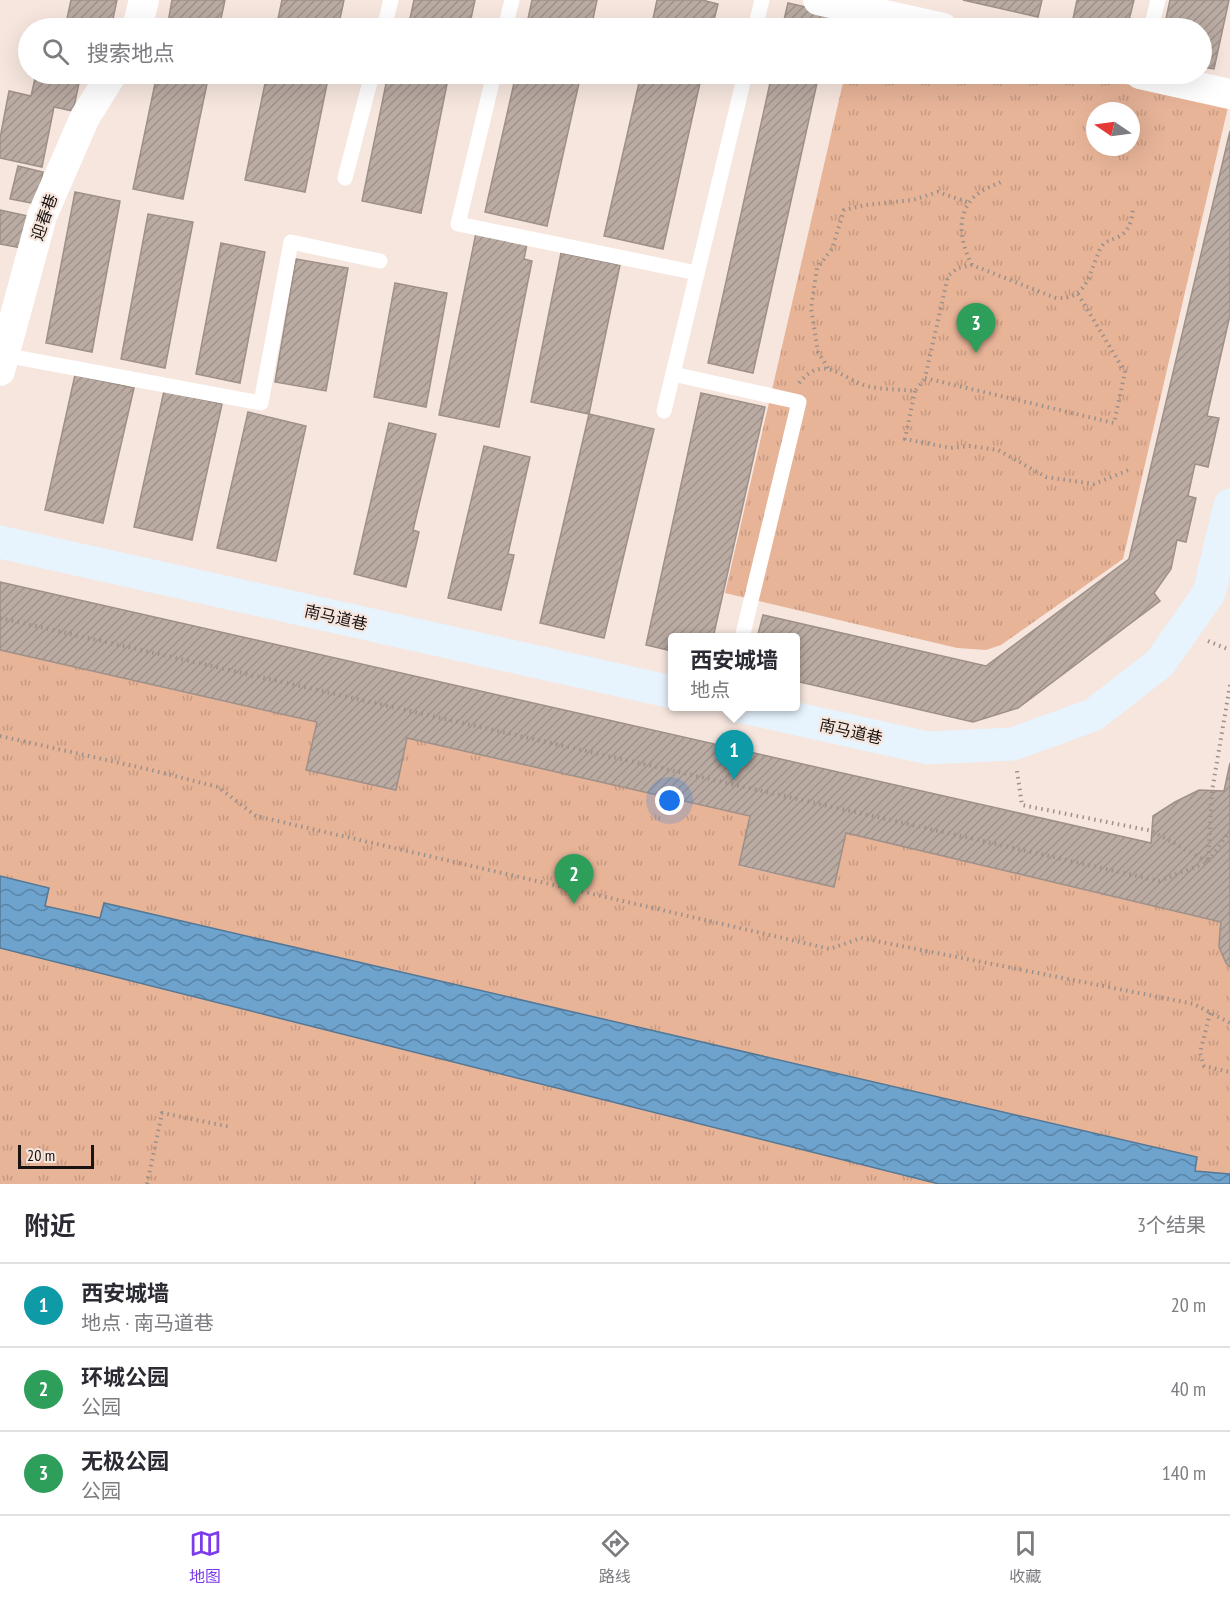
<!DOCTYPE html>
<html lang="zh">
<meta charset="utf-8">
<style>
body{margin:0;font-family:"PT Sans Narrow","Noto Sans SC",sans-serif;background:#f2f2f3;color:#2b2b33}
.compass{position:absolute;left:1086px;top:102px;width:54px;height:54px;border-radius:50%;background:#fff;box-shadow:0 6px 24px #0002;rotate:283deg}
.scale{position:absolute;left:18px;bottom:15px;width:76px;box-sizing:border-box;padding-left:6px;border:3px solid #191311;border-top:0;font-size:16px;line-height:21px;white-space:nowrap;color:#191311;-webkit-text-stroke:4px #f6e6de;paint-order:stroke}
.you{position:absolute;left:670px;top:801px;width:21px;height:21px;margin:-15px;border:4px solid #fff;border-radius:50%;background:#1a73e8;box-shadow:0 0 0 9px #1a73e833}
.badge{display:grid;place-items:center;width:39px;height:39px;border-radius:50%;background:#7c3aed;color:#fff;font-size:20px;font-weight:700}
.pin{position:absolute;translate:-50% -50px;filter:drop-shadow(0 2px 3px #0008)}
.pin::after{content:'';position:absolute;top:32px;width:21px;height:18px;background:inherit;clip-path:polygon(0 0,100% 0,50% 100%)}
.popup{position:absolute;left:668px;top:633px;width:132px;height:78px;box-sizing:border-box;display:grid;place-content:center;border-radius:6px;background:#fff;filter:drop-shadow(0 2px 4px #0005);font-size:20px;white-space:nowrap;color:#7c7c81}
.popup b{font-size:22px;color:#2b2b33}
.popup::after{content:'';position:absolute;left:50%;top:100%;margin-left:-12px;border:12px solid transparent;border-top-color:#fff}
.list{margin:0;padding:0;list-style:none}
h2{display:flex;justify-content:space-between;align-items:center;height:78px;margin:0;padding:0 24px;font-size:26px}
h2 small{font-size:20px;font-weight:400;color:#7c7c81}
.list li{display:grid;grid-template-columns:39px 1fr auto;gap:18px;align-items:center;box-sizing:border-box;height:84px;padding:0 24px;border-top:2px solid #e1e1e2}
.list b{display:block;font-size:22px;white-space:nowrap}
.list p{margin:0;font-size:20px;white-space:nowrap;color:#7c7c81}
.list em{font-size:20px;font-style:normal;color:#7c7c81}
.icon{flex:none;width:33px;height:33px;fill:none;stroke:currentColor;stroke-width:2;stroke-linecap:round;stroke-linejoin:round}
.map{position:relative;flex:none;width:1230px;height:1184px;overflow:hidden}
.search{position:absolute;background:#fff;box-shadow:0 6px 24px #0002;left:18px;right:18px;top:18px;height:66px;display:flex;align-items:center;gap:15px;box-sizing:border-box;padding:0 21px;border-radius:33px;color:#7c7c81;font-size:22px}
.sheet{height:330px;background:#fff}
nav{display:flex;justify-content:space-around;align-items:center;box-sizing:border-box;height:84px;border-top:2px solid #e1e1e2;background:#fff;font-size:16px;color:#7c7c81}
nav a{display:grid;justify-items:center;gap:3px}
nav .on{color:#7c3aed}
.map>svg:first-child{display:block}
.park{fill:url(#park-tufts);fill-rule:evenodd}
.water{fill:url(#water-waves);stroke:#547895;stroke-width:1.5}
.building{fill:url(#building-hatch);stroke:#9e9088;stroke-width:1.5}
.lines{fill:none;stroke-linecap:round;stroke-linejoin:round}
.path{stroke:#9c908a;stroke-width:4;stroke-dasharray:1.5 4.5;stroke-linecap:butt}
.lane{stroke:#fff;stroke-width:15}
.street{stroke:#fff;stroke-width:30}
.secondary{stroke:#e7f3fd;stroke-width:33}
.labels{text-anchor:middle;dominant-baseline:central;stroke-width:4.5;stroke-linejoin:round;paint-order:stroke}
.street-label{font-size:16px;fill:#191311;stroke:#f6e6de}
</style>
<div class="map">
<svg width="1230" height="1184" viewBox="0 0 1230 1184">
<defs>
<pattern id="park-tufts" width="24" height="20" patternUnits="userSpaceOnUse" patternTransform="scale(1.5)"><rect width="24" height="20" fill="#e8b498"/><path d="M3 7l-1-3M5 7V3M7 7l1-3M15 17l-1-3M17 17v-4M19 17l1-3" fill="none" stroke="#c69a82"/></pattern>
<pattern id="water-waves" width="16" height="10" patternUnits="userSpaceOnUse" patternTransform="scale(1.5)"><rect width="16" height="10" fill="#6ea3ce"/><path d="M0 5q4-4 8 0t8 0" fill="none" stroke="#5a84a6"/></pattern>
<pattern id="building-hatch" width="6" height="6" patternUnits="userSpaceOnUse" patternTransform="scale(1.5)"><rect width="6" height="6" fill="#baaba3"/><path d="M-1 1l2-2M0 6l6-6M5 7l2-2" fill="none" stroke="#9f928b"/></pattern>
</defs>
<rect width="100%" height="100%" fill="#f6e6de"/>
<!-- park -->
<g class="park">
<path d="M845,74H1081L1228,107L1123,559L1001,645L986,650L957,648L725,593ZM1095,111H1131V147H1095Z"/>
<path d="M0,650L317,722L306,770L395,790L407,738L750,816L739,866L834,887L846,833L1221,922C1218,938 1218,955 1230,967V1184H0Z"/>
</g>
<!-- water -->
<polygon class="water" points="0,876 49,888 45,906 100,918 104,903 1197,1157 1195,1171 1230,1174 1230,1184 939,1184 0,948"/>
<!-- building -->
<g class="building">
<polygon points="71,0 117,0 111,28 65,28"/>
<polygon points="172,0 225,0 219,28 167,28"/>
<polygon points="282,0 344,0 338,28 276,28"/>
<polygon points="414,0 475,0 469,28 408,28"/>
<polygon points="532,0 597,0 591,28 526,28"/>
<polygon points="657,0 702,0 718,4 712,28 651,28"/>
<polygon points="963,0 1042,0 1038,17"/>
<polygon points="1077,0 1134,0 1127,28 1071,28"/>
<polygon points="1170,0 1229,0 1214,69 1202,67 1202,28 1164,28"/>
<polygon points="788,3 833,13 830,28 782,28"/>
<polygon points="36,74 81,74 73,111 54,107 42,167 0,158 0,138 9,91 31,96"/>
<polygon points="157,74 209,74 183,199 133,189"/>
<polygon points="267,74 329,74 305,192 245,180"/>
<polygon points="388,74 449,74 421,213 362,201"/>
<polygon points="516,74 581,74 547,226 485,212"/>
<polygon points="641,74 702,74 663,249 604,236"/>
<polygon points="772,74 819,74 753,373 708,363"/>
<polygon points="1230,131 1230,315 1207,416 1219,418 1208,467 1195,464 1188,496 1196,498 1186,542 1177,540 1171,569 1154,593 1160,601 1018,708 973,722 795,681 795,638 757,638 763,615 986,666 1129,559"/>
<polygon points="18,166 43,172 36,204 10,199"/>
<polygon points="75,192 120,201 92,352 46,343"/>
<polygon points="0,210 28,216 21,248 0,244"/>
<polygon points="148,214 193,222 165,368 121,359"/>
<polygon points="476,233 527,244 524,259 532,261 499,427 439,415"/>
<polygon points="221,243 265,252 240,383 196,374"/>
<polygon points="561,253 620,265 589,414 531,402"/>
<polygon points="296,259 348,268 326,391 275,382"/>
<polygon points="395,283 447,293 426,407 374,397"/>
<polygon points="75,375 134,388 103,523 45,510"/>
<polygon points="164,391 222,404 192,540 134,527"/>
<polygon points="701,393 765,407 713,638 672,638 672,651 646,645"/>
<polygon points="248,412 306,426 276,561 217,548"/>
<polygon points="589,414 654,429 604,638 540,623"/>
<polygon points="389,423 436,434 413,530 419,532 406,587 354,574"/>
<polygon points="484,446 530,457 508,554 514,555 501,610 448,598"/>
<polygon points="0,582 1151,843 1153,816 1175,802 1199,790 1224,791 1230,763 1230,967 1226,963 1219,947 1220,930 1221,922 846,833 834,887 739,865 750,816 407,738 396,790 306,770 317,722 0,650"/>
</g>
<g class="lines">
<!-- path -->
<g class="path">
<path d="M972,265C961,244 955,217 973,198C980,190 993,186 1003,181"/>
<path d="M1078,294L1125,372L1114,423L925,378L948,276L958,268L972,265L1056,298C1083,300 1088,280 1096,259C1098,255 1099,250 1102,246C1107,240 1112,240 1118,237C1129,232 1132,220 1133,209"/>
<polyline points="828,368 818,352 811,308 817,268 832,249 844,210 865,205 913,200 938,192 970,203"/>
<path d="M799,383C824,353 840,378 867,386C882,390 899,389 915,391L925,378"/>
<polyline points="915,391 905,439 951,448 969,446 998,450 1046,477 1094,484 1129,470"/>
<polyline points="0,618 1159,881 1208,862 1230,831"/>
<polyline points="1208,641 1230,650"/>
<polyline points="0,736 151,770 218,787 256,816 830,949 861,938 1194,1004 1230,1023"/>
<polyline points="1017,771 1022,805 1152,831 1208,862 1212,791 1230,685"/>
<polyline points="1210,1013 1200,1053 1204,1066 1230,1072"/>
<polyline points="474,1183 478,1184"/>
<polyline points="147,1184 162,1113 231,1127"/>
</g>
<!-- lane -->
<g class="lane">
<polyline points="384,28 391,0"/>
<polyline points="505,28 512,0"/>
<polyline points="755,28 762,0"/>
<polyline points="1151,28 1158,0"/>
<polyline points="494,74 458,224 697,273"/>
<polyline points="345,178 372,74"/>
<polyline points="4,355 261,403 291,242 380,261"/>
<polyline points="673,374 799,402 742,638"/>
<polyline points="664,411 745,74"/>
</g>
<!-- street -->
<g class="street">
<polyline points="818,0 943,28"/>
<polyline points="137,28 144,0"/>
<polyline points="1140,74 1230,94"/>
<polyline points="0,371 42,216 85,117 112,74"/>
</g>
<!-- secondary -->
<g class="secondary">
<polyline points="0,542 672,692"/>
<polyline points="739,706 928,748 1013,744 1093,715 1160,663 1209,593 1230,505"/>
</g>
</g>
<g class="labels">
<!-- street labels -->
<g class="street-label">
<text transform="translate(44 217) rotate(-71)">迎春巷</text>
<text transform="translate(336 617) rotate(13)">南马道巷</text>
<text transform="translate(851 731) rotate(13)">南马道巷</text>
</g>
</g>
</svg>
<svg class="compass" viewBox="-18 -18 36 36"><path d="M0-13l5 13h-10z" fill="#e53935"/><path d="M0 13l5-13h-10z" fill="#7c7c81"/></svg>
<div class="scale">20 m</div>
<div class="you"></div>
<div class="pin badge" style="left:734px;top:780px;background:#0f9aa8">1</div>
<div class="popup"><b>西安城墙</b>地点</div>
<div class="pin badge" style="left:574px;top:904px;background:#2e9e5b">2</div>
<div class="pin badge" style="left:976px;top:353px;background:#2e9e5b">3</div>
<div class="search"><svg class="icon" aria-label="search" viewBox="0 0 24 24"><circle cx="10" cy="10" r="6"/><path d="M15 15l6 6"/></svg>搜索地点</div>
</div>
<section class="sheet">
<h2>附近<small>3个结果</small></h2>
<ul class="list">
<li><span class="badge" style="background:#0f9aa8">1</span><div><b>西安城墙</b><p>地点 · 南马道巷</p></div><em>20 m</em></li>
<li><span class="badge" style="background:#2e9e5b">2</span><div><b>环城公园</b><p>公园</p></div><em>40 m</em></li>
<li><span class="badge" style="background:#2e9e5b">3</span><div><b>无极公园</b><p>公园</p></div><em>140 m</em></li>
</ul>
</section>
<nav>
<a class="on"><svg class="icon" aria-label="map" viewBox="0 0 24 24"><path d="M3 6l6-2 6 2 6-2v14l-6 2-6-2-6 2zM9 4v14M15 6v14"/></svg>地图</a>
<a><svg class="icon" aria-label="directions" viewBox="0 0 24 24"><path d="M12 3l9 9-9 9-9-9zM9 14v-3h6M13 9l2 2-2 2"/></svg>路线</a>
<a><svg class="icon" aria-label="saved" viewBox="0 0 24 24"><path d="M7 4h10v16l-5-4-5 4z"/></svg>收藏</a>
</nav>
